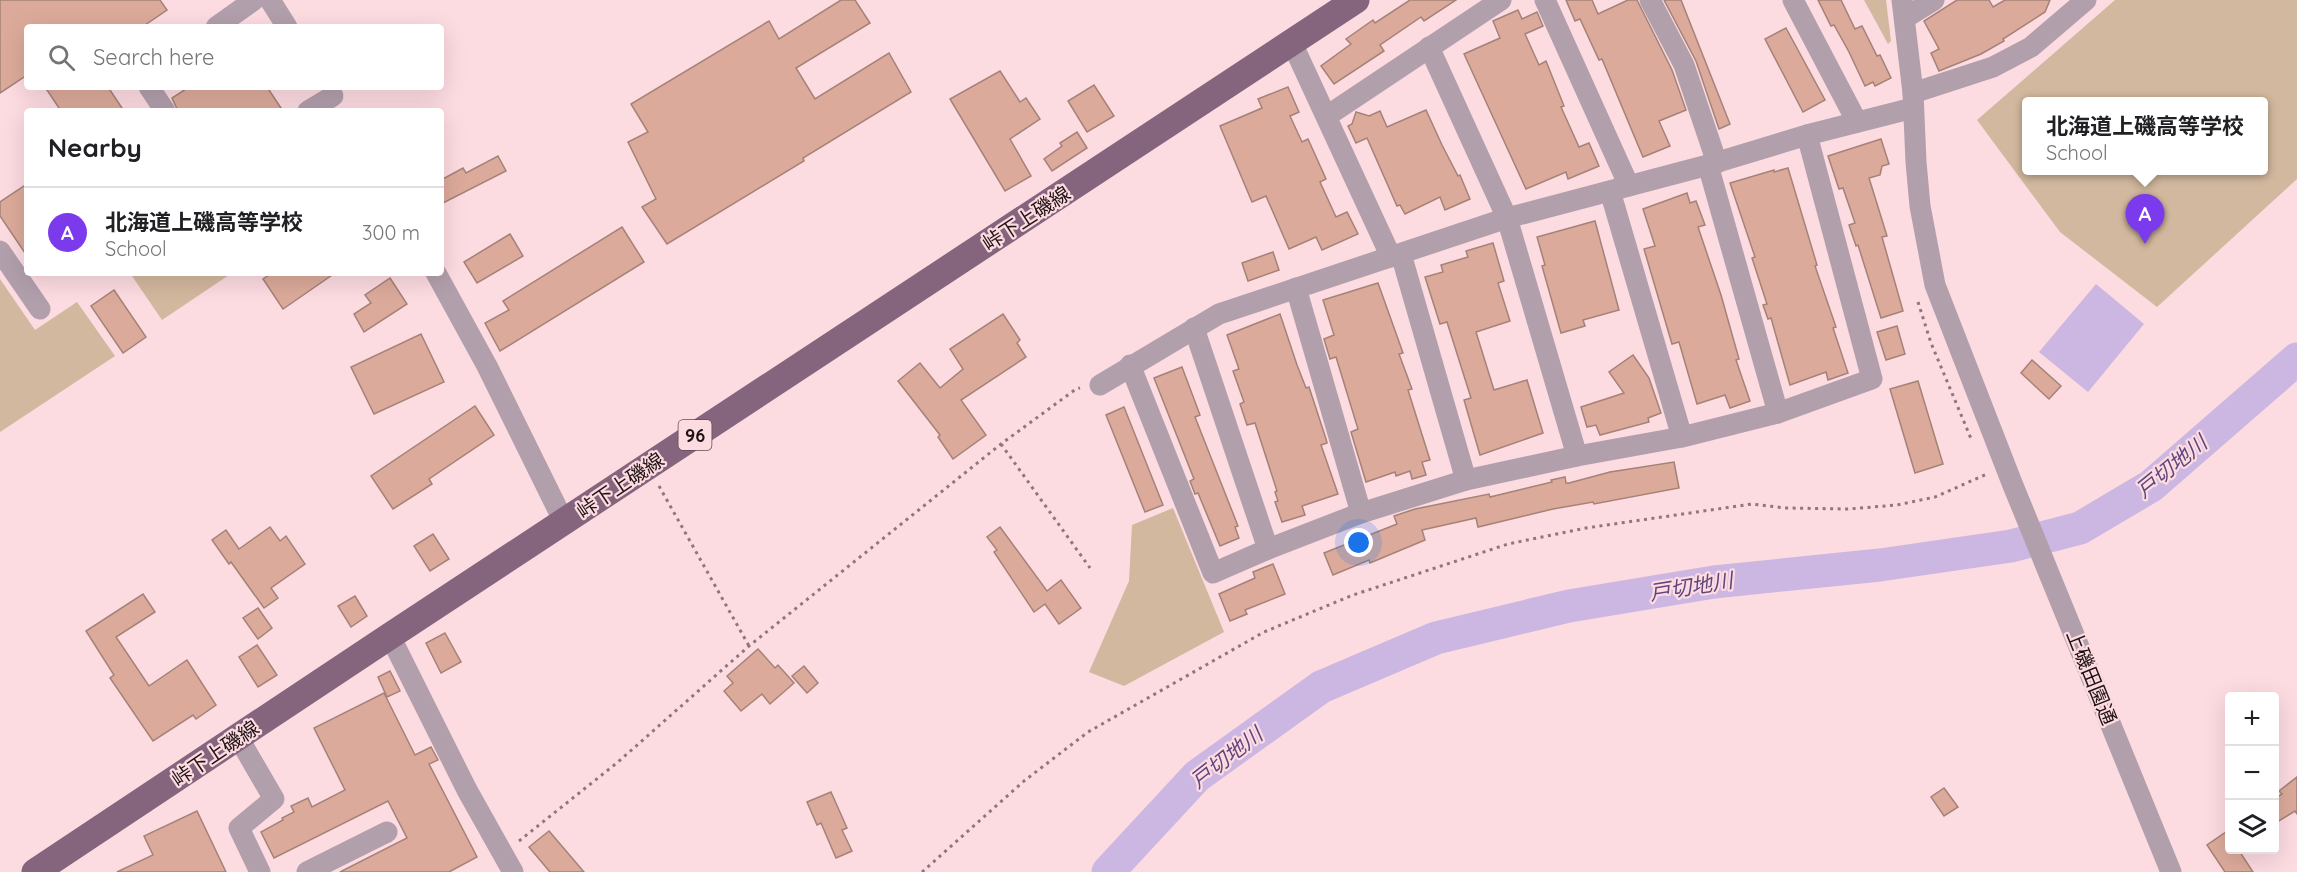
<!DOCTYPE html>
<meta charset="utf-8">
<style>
body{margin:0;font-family:Quicksand,"Noto Sans JP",sans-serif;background:#f2f2f2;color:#202124}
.controls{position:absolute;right:18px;bottom:18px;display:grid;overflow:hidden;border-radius:6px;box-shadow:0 6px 24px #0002}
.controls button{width:54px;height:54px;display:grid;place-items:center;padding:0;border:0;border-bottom:2px solid #e0e0e0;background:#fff;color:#202124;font:30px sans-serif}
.you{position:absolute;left:1359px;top:543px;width:21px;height:21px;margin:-15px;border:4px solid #fff;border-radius:50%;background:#1a73e8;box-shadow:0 0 0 9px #1a73e833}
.badge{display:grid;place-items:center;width:39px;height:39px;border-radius:50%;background:#7c3aed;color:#fff;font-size:20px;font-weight:700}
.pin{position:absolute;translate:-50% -50px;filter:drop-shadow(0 2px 3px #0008)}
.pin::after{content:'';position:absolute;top:32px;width:21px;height:18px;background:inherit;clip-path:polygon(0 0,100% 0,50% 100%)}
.popup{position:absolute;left:2022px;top:97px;width:246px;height:78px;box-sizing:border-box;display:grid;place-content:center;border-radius:6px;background:#fff;filter:drop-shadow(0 2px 4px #0005);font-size:20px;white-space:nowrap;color:#757577}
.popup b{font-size:22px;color:#202124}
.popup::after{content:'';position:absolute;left:50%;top:100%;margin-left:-12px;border:12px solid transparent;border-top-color:#fff}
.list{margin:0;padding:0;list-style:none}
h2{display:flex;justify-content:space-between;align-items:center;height:78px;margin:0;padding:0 24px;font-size:26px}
h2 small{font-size:20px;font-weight:400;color:#757577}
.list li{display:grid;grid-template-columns:39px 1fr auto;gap:18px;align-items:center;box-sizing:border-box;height:90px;padding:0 24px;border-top:2px solid #e0e0e0}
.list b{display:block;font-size:22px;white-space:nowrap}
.list p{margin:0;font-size:20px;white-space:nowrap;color:#757577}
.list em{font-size:20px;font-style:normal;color:#757577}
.icon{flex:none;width:33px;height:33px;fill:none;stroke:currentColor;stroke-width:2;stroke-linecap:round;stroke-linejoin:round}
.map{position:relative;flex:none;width:2297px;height:872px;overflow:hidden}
.search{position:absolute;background:#fff;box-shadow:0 6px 24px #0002;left:24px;top:24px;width:420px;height:66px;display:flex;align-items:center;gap:15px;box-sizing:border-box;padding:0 21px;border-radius:6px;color:#757577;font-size:22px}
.panel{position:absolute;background:#fff;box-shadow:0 6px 24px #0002;left:24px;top:108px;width:420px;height:168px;border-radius:6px}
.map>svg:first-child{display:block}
.green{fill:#d2b89e;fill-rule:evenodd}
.water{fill:#cbb7e2}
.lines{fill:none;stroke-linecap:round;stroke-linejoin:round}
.river{stroke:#cbb7e2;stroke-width:33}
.building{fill:#dcaa9b;stroke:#a58278;stroke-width:1.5}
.path{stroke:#8e777b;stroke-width:3;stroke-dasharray:3 4.5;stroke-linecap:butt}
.minor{stroke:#b29fac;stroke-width:21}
.major{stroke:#85657d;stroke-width:27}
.labels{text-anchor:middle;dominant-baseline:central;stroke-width:4.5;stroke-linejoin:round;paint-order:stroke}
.shield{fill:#fcdbe1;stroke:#614e52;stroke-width:1.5}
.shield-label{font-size:18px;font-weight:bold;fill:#1f1214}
.street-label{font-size:20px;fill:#1f1214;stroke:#fcdbe1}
.water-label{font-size:21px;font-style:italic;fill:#60457c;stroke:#fcdbe1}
</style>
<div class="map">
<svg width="2297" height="872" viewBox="0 0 2297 872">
<rect width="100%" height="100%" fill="#fcdbe1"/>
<!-- green -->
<g class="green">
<polygon points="1864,0 1886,0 1891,41 1888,44"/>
<path d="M2115,0H2297V179L2157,307L2060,232L1977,120ZM2264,101V170H2026V101Z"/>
<polygon points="130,273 232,273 162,320"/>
<polygon points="0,279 35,330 77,302 115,356 0,432"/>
<polygon points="1173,508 1224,632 1124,686 1089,672 1129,581 1132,525"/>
</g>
<!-- water -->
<polygon class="water" points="2096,284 2144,324 2088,392 2039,352"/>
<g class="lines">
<!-- river -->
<polyline class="river" points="1108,872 1197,776 1321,687 1436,638 1569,606 1714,582 1880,565 2011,546 2080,528 2151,486 2297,359"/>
</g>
<!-- building -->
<g class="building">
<polygon points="0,0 160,0 167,10 142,27 27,27 27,75 0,93"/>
<polygon points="841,0 855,0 870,23 796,68 815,99 889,53 911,92 803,158 804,161 667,244 642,207 656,199 628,142 648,132 631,104 769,21 779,39"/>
<polygon points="1410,0 1456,0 1424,21 1421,17 1380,45 1384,51 1334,84 1321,66 1351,44 1346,39 1373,20 1375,23"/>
<polygon points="1566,0 1592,0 1598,14 1628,0 1637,0 1672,70 1686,110 1659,121 1670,146 1643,157 1602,59 1599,60 1580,19 1575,21"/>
<polygon points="1664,0 1681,0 1730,124 1719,129 1696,61"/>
<polygon points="1818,0 1841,0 1855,29 1862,26 1877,56 1880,55 1891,78 1875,86 1873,82 1865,86 1849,52 1834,25 1831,26"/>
<polygon points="1957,0 1989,0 1993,7 2005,0 2050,0 2045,12 2003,39 2004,41 1981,54 1939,71 1931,53 1939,49 1924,21"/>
<polygon points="1518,10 1522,19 1537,12 1543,26 1525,34 1539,65 1546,61 1564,106 1561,107 1579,147 1589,143 1599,166 1568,179 1566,172 1526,189 1464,54 1500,38 1493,21"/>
<polygon points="1786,28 1825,100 1803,112 1765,39"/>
<polygon points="1000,71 1020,102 1026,98 1040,119 1010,139 1031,176 1005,191 950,99"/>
<polygon points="1094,85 1114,116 1087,132 1068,101"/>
<polygon points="45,87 108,87 124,111 61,111"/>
<polygon points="189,87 267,87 283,111 178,111 172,98"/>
<polygon points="1288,87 1299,112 1290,116 1302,142 1308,139 1326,179 1320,182 1336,217 1347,212 1358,234 1322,250 1316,237 1289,249 1266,196 1252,202 1220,126 1262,108 1258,99"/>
<polygon points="1426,110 1442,145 1458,176 1460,175 1470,199 1445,210 1440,197 1405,214 1400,205 1397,206 1367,138 1356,143 1348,126 1352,124 1356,112 1369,116 1380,111 1387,127"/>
<polygon points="1077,132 1087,148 1052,171 1044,159 1062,146 1060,143"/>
<polygon points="1881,139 1889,164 1882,166 1880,175 1869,178 1887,236 1882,237 1903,311 1881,318 1858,245 1856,246 1849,225 1855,223 1843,188 1839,189 1828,156"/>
<polygon points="498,156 506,171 441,204 441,180 463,168 466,173"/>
<polygon points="1788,168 1817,265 1815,266 1836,327 1833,328 1848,373 1828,380 1826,372 1790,385 1771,318 1768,319 1763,305 1767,304 1752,258 1755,257 1730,183 1774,170 1774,172"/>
<polygon points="27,184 27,256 0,216 0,202"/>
<polygon points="1687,193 1690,203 1696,201 1705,225 1698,227 1721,295 1739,359 1736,360 1750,401 1730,408 1725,395 1697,404 1679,342 1672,344 1644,249 1655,246 1643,209"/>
<polygon points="1595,221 1619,310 1583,320 1585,326 1561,333 1542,266 1545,265 1537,237"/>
<polygon points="622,227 644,262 500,351 485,323 509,310 503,301"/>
<polygon points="510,234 523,256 477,283 464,262"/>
<polygon points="1493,243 1504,281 1498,283 1510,321 1476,332 1494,390 1527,380 1543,433 1480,455 1464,400 1471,398 1447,322 1440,324 1425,277 1443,272 1441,265 1468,257 1466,251"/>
<polygon points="1273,252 1279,270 1248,281 1242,263"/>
<polygon points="272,273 335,273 283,309 263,279"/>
<polygon points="390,278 407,304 364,332 354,314 371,303 365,295"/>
<polygon points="1378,283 1403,353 1399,354 1412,389 1408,390 1430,460 1422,462 1426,475 1412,479 1410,471 1396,476 1395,472 1366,482 1351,432 1358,429 1336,357 1330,359 1324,339 1334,335 1323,300"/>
<polygon points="114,290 146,337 123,353 91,306"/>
<polygon points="1003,314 1020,340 1017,343 1026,357 961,400 986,435 953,459 938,437 940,435 898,381 920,363 940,388 963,369 950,349"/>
<polygon points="1280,314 1297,365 1306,388 1309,387 1326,439 1327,443 1321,445 1338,494 1302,506 1305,515 1282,522 1275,502 1278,501 1275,492 1277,491 1255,423 1247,425 1240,404 1244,402 1233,371 1239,369 1227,335"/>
<polygon points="1897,326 1905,354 1886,360 1877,332"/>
<polygon points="421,334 444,382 374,414 351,367"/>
<polygon points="1633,355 1649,378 1661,413 1648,418 1649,422 1600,435 1596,425 1587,427 1581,407 1624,393 1609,372"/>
<polygon points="2032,360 2061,386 2049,399 2021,373"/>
<polygon points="1182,367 1200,415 1195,417 1238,526 1235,527 1239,538 1220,546 1198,493 1195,494 1190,481 1194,479 1154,378"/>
<polygon points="1918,381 1943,464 1915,473 1890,389"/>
<polygon points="475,406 494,435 429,479 432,484 393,509 371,476"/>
<polygon points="1124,407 1163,505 1145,512 1106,415"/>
<polygon points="1674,462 1679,488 1594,504 1593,502 1553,509 1478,527 1476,518 1422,530 1425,540 1370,563 1369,560 1333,575 1324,553 1397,524 1394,516 1415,509 1489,494 1490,497 1552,482 1551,480 1565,477 1566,483 1569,483 1610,472"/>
<polygon points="270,527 280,541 286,536 305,564 271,588 278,598 264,608 231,562 229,564 212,540 226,530 239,549"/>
<polygon points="1000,527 1047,591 1061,580 1081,608 1059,624 1045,604 1034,612 994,552 997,550 987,537"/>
<polygon points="433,534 449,559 430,571 414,546"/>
<polygon points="1273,564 1285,594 1245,610 1247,614 1230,621 1219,594 1255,578 1253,572"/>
<polygon points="143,594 155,612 116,637 149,686 187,660 216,705 196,719 193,715 153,741 110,678 114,675 86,631"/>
<polygon points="355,596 367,616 351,627 338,606"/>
<polygon points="258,608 272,628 258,639 243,618"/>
<polygon points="445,633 461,662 441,673 426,643"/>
<polygon points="257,645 277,675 258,687 239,657"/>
<polygon points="758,649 775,668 778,665 794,683 770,704 762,694 741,711 724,691 733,683 727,676"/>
<polygon points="804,666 818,683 807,693 792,676"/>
<polygon points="390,671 400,691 387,697 378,677"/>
<polygon points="384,693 415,755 431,747 438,760 429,764 477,857 449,872 340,872 407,838 388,801 274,858 261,832 283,820 282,818 294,812 291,806 308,798 312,807 345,790 314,728"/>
<polygon points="2297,777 2297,814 2295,811 2274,824 2274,799 2282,794 2279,791"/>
<polygon points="1944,788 1958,807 1944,816 1931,797"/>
<polygon points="831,792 847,828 842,830 852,851 836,858 821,823 817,825 807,802"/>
<polygon points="197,811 226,872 117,872 153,855 144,836"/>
<polygon points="2229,830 2229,849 2238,849 2253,872 2225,872 2207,845"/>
<polygon points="549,831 584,872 550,872 529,847"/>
</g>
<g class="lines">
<!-- path -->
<g class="path">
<polyline points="1918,302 1931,343 1972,441"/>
<polyline points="1001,444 1090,568"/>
<polyline points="659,486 749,646"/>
<polyline points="519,841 618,762 749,646 1001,444 1076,389 1080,388"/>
<polyline points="922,872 1024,781 1088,732 1264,632 1353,595 1508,544 1586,528 1752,504 1785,508 1848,509 1897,505 1935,497 1987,474"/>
</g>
<!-- minor -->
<g class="minor">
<polyline points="270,0 287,27"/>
<polyline points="1545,0 1629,186"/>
<polyline points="1650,0 1684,65 1717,163"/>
<polyline points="1793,0 1857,122"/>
<polyline points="1902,0 1913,93 1916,162 1920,206 1935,285 2012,483 2171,872"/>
<polyline points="1905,18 1934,0"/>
<polyline points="216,27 254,0"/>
<polyline points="1292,43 1391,257"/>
<polyline points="1429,47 1507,218 1577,456"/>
<polyline points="149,87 165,111"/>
<polyline points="1913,93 1993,67 2031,47 2086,0"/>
<polyline points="308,111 333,96"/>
<polyline points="1327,116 1501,0"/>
<polyline points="1708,165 1778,413"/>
<polyline points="1610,191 1682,437"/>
<polyline points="0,251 40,309"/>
<polyline points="1401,254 1466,480"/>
<polyline points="436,273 487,366 564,522"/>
<polyline points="1296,288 1361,513"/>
<polyline points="1194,328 1268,549"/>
<polyline points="1130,365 1213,573 1268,549 1361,513 1466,480 1577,456 1682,437 1778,413 1872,379 1807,135"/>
<polyline points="1100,385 1219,314 1507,218 1708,165 1807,135 1913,108"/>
<polyline points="390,636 467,790 513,872"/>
<polyline points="238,737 274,799 239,828 260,872"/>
<polyline points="307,872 387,832"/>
</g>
<!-- major -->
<polyline class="major" points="35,872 390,636 1356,0"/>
</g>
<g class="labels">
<!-- shield labels -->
<rect class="shield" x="678.5" y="420" width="33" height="30" rx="4.5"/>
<g class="shield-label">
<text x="695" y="435">96</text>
</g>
<!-- street labels -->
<g class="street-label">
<text transform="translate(1026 218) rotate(-33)">峠下上磯線</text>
<text transform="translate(620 485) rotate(-34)">峠下上磯線</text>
<text transform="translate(2092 677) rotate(68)">上磯田園通</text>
<text transform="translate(215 753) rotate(-34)">峠下上磯線</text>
</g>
<!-- water labels -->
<g class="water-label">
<text transform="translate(2171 466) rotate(-39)">戸切地川</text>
<text transform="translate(1691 586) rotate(-9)">戸切地川</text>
<text transform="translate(1226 757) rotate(-38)">戸切地川</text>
</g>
</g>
</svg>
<div class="controls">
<button>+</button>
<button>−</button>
<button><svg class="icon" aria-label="layers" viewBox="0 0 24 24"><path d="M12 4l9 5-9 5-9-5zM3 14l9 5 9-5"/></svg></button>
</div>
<div class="you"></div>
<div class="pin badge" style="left:2145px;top:244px">A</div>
<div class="popup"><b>北海道上磯高等学校</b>School</div>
<div class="search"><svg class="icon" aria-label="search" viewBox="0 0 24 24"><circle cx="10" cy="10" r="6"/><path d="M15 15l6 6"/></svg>Search here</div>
<section class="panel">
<h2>Nearby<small></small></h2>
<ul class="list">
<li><span class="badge">A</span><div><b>北海道上磯高等学校</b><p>School</p></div><em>300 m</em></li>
</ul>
</section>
</div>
